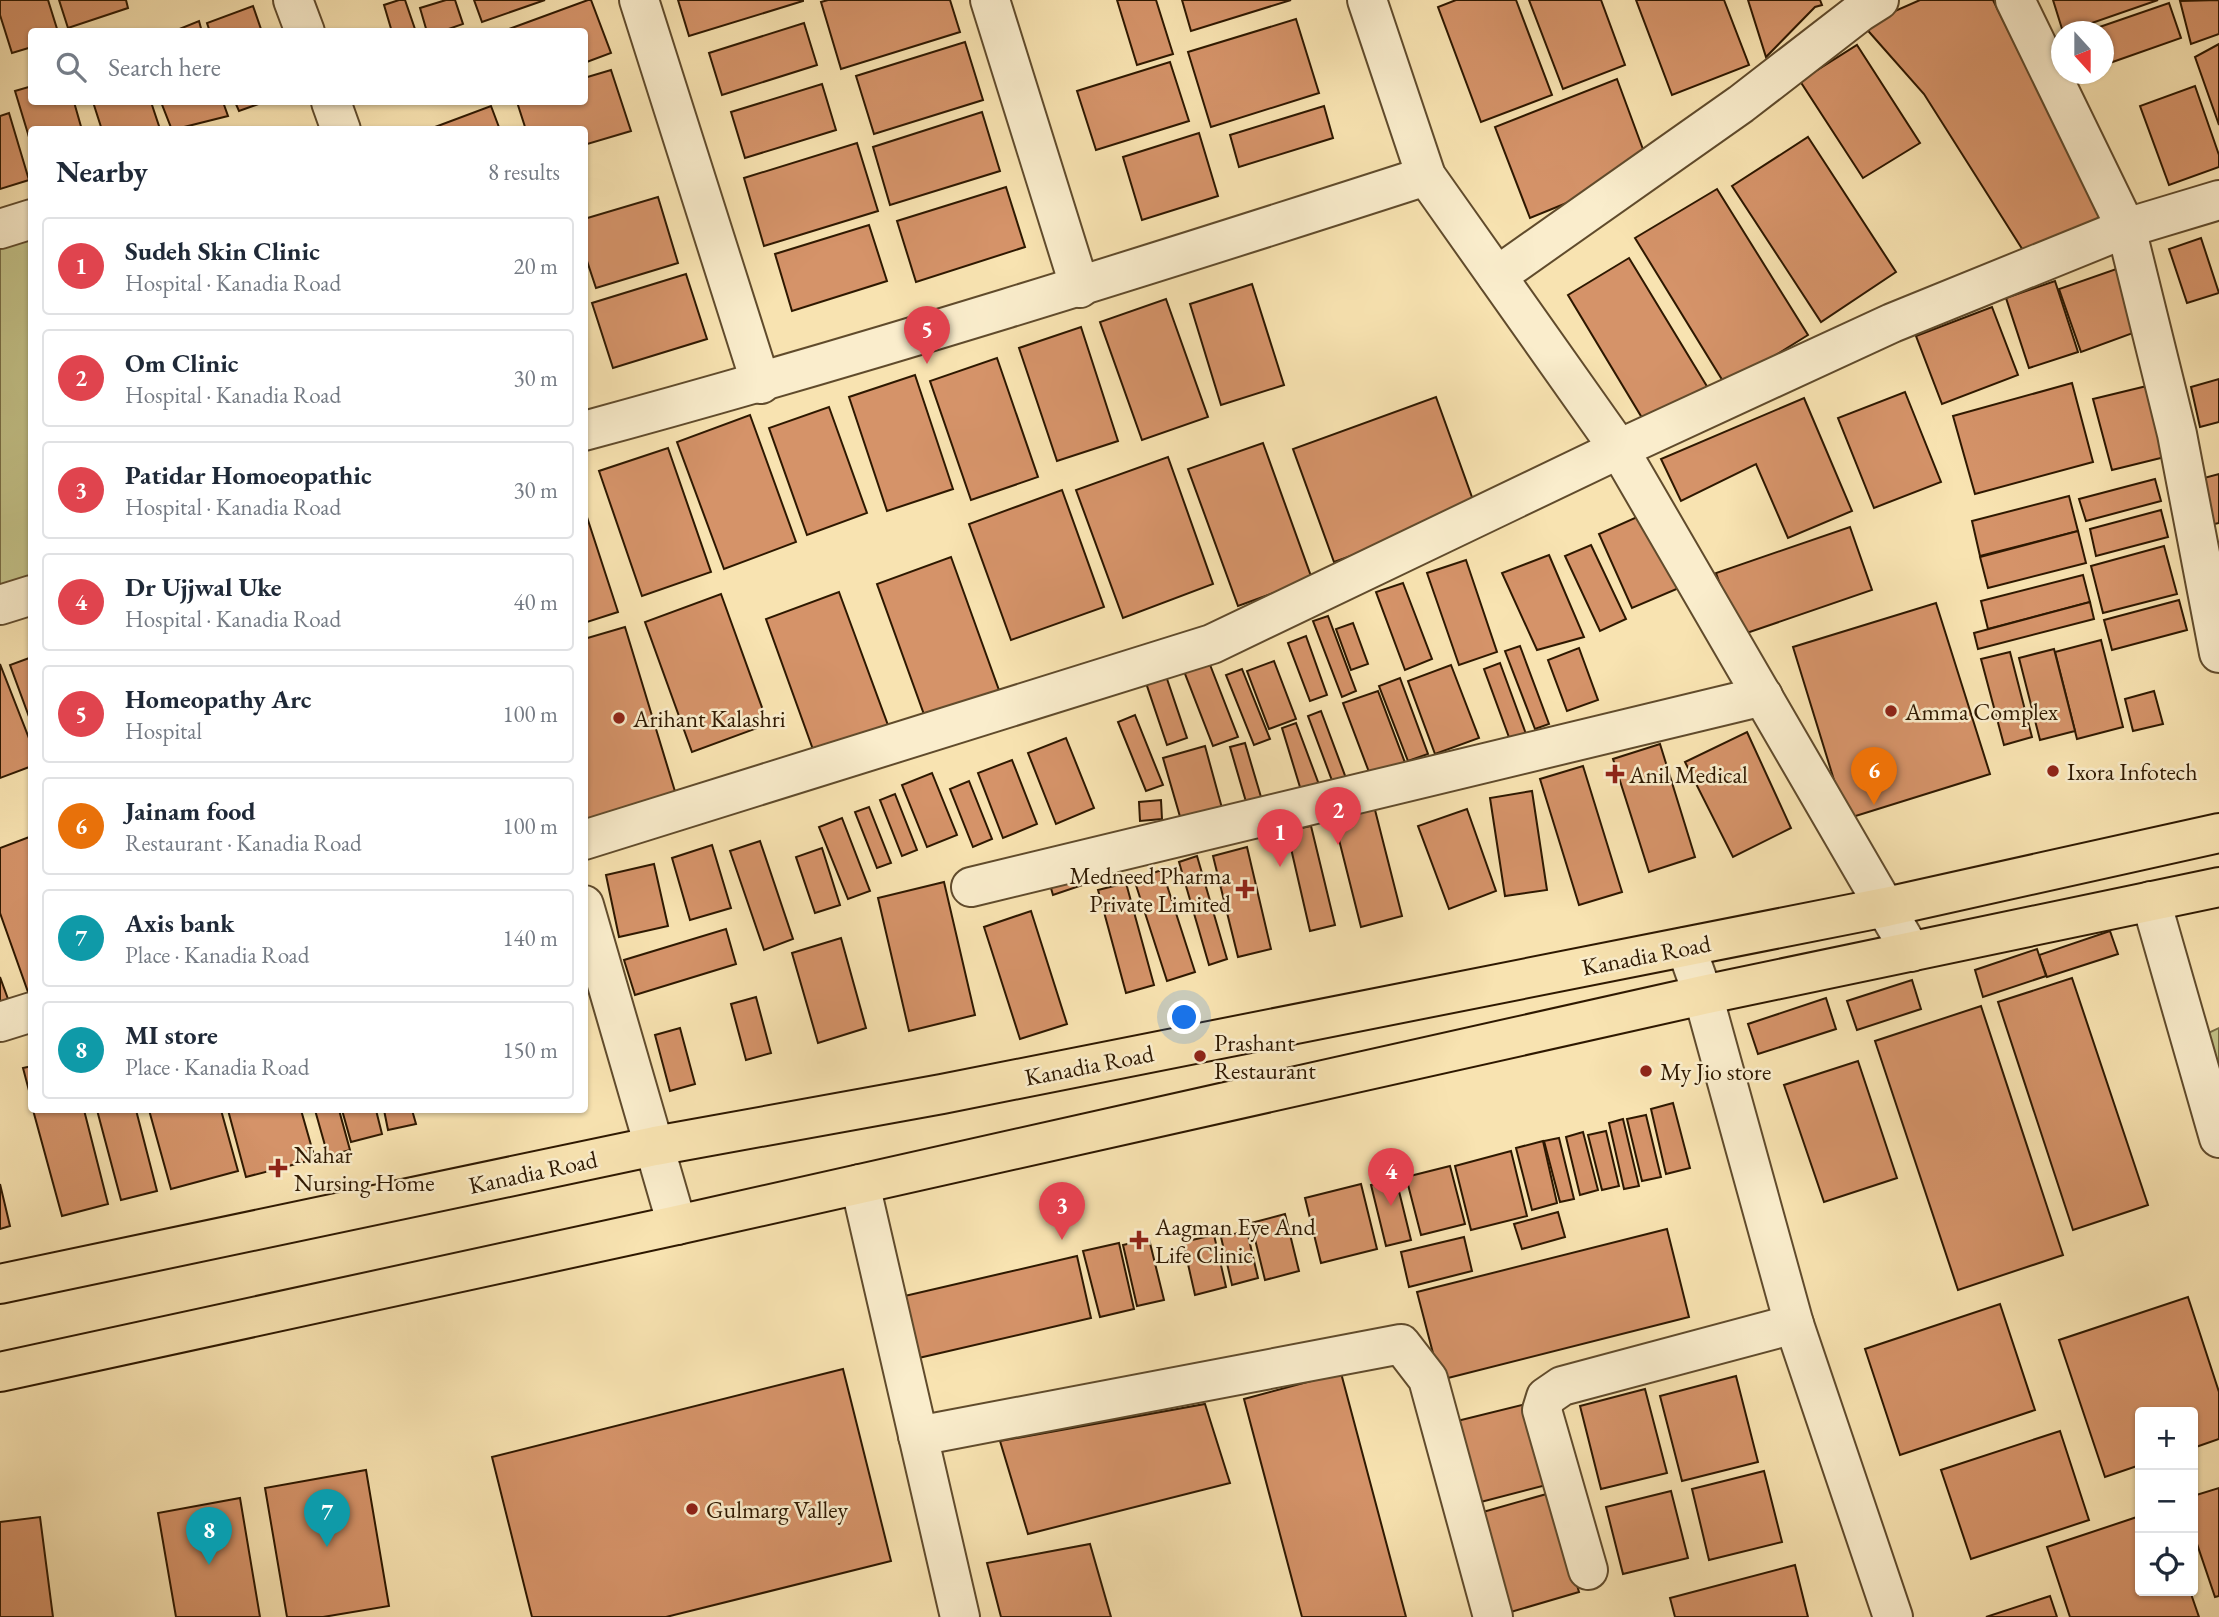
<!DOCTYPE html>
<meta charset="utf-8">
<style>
body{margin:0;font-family:"EB Garamond",serif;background:#f2f2f3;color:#1f2937}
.controls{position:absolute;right:21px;bottom:21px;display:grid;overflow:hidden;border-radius:7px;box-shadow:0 2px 5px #0004}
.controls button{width:63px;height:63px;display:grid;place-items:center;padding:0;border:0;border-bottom:2px solid #e0e1e3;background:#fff;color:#1f2937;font:35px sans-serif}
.compass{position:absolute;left:2051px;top:21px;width:63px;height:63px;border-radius:50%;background:#fff;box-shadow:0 2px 5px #0004;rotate:159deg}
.you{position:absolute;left:1185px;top:1018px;width:24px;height:24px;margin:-18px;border:5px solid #fff;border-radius:50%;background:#1a73e8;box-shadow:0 0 0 10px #1a73e833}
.badge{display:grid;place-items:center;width:46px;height:46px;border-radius:50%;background:#8f2418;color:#fff;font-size:23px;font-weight:700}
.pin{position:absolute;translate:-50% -58px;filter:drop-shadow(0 2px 4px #0008)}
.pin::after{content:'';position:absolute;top:37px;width:24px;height:21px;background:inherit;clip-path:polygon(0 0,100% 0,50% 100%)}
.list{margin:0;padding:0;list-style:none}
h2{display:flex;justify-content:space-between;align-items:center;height:91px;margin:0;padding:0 28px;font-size:30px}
h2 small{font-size:23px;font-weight:400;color:#747a83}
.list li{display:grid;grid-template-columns:46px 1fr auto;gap:21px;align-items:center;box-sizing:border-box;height:98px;margin:0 14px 14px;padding:0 14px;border:2px solid #e0e1e3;border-radius:7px}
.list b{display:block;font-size:26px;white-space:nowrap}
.list p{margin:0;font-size:23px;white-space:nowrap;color:#747a83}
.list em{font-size:23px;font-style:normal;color:#747a83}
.icon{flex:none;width:38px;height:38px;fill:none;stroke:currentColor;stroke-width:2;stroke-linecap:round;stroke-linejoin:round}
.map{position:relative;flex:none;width:2219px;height:1617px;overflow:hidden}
.search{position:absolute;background:#fff;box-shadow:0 2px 5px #0004;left:28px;top:28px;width:560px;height:77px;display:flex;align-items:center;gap:18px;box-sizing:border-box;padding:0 24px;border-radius:7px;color:#747a83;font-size:26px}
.panel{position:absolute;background:#fff;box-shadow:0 2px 5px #0004;left:28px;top:126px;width:560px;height:987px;border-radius:7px}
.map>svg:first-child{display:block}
.green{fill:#c3c288;stroke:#786d44;stroke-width:2}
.building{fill:#d59369;stroke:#2e1800;stroke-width:2}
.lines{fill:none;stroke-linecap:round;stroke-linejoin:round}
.minor-casing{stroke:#604b2c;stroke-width:42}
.major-casing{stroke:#2e1800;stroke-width:42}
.minor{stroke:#faedcc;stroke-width:38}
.major{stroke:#f8e3b1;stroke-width:38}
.poi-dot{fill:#8f2418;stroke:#faedcc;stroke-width:2.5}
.labels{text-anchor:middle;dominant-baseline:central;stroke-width:5;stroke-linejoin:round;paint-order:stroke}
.poi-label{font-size:24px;fill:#2e1800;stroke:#faedcc;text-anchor:start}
.street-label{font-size:24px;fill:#2e1800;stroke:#faedcc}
</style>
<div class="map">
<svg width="2219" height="1617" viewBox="0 0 2219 1617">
<rect width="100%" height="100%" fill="#f8e3b1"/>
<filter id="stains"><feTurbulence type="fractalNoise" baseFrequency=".00286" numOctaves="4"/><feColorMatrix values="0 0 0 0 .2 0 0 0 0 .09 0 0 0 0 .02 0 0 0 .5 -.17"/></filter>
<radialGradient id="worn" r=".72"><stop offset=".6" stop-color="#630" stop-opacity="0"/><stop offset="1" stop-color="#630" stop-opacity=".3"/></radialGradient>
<!-- green -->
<g class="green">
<polygon points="31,220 31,595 0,605 0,230"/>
<polygon points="2219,1028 2219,1071 2206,1034"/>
</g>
<!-- building -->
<g class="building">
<polygon points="0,0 48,0 58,32 32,32 32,47 12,53 0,15"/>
<polygon points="59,0 126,0 128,8 68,28"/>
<polygon points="399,0 405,0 416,32 392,32 384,5"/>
<polygon points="446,0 455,0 463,24 440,32 427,32 420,8"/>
<polygon points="474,0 545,0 482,22"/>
<polygon points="588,0 591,0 611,53 584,63 584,32 501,32"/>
<polygon points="678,0 803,0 803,1 689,36"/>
<polygon points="828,0 950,0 960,32 841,69 821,2"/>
<polygon points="1117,0 1156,0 1173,54 1137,65"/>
<polygon points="1182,0 1291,0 1191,31"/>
<polygon points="1456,0 1516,0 1552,95 1481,122 1438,7"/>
<polygon points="1529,0 1601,0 1625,65 1563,89"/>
<polygon points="1636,0 1724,0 1749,65 1672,95"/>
<polygon points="1748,0 1820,0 1822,5 1815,7 1766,57"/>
<polygon points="1920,0 1993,0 2105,227 2026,255 1924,94 1863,25"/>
<polygon points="2053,0 2158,0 2066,32 2063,32"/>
<polygon points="2219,0 2219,34 2191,44 2180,1"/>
<polygon points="2169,3 2181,38 2104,65 2104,32 2085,32"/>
<polygon points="253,6 262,32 210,32 207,23"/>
<polygon points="1296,19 1319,93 1211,127 1188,52"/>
<polygon points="199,21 202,32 172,32"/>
<polygon points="804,23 817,65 722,95 709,53"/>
<polygon points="965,42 983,100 874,134 856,76"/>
<polygon points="2219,44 2219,125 2195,57"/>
<polygon points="1857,45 1920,143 1863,178 1800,81"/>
<polygon points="1170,62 1189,121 1096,150 1077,91"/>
<polygon points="611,70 631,131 584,145 584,130 526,130 517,102 584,102 584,78"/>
<polygon points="1617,79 1644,152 1574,200 1530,218 1495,127"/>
<polygon points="822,84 836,130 745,158 731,112"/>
<polygon points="32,86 32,102 74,102 82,130 32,130 32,147 15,91"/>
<polygon points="2195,86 2219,155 2219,167 2169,185 2140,106"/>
<polygon points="93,102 151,102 160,129 102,130"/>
<polygon points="161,102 223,102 228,116 172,130"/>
<polygon points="235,102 264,102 239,111"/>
<polygon points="491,106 500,130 427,130"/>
<polygon points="1324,106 1333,138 1239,167 1230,135"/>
<polygon points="982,112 1000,171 890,205 873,147"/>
<polygon points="9,113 29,180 0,189 0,116"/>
<polygon points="1199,133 1218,196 1142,220 1123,157"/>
<polygon points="1808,137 1896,272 1821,322 1732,186"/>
<polygon points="857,143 878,211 764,246 744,178"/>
<polygon points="1006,187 1025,247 916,282 897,221"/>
<polygon points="1717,189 1808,335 1726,386 1635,238"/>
<polygon points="658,197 678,263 596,288 584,252 584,219"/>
<polygon points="869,225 887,281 792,311 775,254"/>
<polygon points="2201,238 2219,293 2187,303 2169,249"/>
<polygon points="1629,258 1711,393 1650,431 1568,295"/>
<polygon points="2122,267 2144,329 2081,352 2059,289"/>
<polygon points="686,274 707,339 613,368 592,303"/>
<polygon points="2055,281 2078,352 2029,368 2006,298"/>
<polygon points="1252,284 1284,385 1221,405 1190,304"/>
<polygon points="1166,299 1208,417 1142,440 1100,322"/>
<polygon points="1992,307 2018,375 1942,404 1916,336"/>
<polygon points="1081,327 1118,441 1057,461 1019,348"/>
<polygon points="997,358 1038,477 971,500 930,381"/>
<polygon points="915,375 953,489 887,511 849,397"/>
<polygon points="2219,379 2219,422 2200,427 2191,387"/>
<polygon points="2072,383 2093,462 1975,494 1953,416"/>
<polygon points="2155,384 2173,455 2112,470 2093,399"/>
<polygon points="1905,392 1941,482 1874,508 1838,418"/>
<polygon points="1436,397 1477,511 1334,562 1293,449"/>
<polygon points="1804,398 1852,511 1788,538 1756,464 1681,501 1661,459"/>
<polygon points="829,407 867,513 807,535 769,428"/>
<polygon points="750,415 796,542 724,569 677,442"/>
<polygon points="1263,443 1312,579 1238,606 1188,469"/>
<polygon points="668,448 711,572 642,596 599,471"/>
<polygon points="1168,457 1213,584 1123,618 1076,490"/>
<polygon points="2219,474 2219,523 2205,526 2193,481"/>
<polygon points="2155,479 2161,501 2086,521 2079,499"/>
<polygon points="1062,490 1104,607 1011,640 969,524"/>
<polygon points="2069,496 2078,531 1980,556 1972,521"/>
<polygon points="584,508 618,612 584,623"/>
<polygon points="2161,510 2168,537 2096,556 2090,529"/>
<polygon points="1646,513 1679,588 1632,608 1599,534"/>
<polygon points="1850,527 1872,590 1738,636 1716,573"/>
<polygon points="2078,531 2086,563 1988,588 1980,557"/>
<polygon points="1591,545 1626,619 1600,631 1565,556"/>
<polygon points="2164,546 2177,594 2103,613 2091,566"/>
<polygon points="1549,555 1584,637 1537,650 1502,573"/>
<polygon points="951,557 1000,693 926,720 877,584"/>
<polygon points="1466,560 1497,652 1459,665 1427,573"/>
<polygon points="2083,575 2090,602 1988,629 1981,601"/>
<polygon points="1403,583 1432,659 1405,670 1376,592"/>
<polygon points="839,592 889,728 815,755 766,619"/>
<polygon points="721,594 768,724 692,752 645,622"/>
<polygon points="2179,600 2187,630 2112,650 2104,620"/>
<polygon points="2090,602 2094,619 1978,649 1974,633"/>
<polygon points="1936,603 1990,774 1846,819 1793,647"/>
<polygon points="1328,616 1356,691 1342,697 1313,621"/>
<polygon points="1353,623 1368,664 1351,670 1336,629"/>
<polygon points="625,627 677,798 584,825 584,639"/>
<polygon points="1306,636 1327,695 1310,701 1288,643"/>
<polygon points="2101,640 2123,727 2077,739 2055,652"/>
<polygon points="1520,646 1549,724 1535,729 1505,651"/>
<polygon points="1579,648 1598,700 1567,711 1548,660"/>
<polygon points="2054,649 2075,731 2040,740 2019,658"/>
<polygon points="2010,652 2032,737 2004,745 1981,659"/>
<polygon points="32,657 32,725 10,665"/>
<polygon points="1207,657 1238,737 1213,746 1182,666"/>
<polygon points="1274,661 1296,719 1269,729 1247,671"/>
<polygon points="1500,663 1526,734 1510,740 1484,669"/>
<polygon points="0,664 32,746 32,766 0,778"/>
<polygon points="1451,665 1479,738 1435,754 1408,681"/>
<polygon points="1242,669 1270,739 1254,745 1226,675"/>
<polygon points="1165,673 1187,738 1167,745 1145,680"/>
<polygon points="1400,678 1428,754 1408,761 1379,686"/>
<polygon points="1378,691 1407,768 1372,780 1343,703"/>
<polygon points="2154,691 2163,724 2133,731 2125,699"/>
<polygon points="1321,711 1350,789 1337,794 1308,716"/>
<polygon points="1135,715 1163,785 1146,791 1118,722"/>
<polygon points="1296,723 1321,790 1303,797 1282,728"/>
<polygon points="1747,732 1791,828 1733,857 1685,762"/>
<polygon points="1066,738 1094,808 1056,824 1028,753"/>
<polygon points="1245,743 1264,807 1249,812 1230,747"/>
<polygon points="1660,744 1695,857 1649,872 1613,759"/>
<polygon points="1205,746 1222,808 1181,820 1163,758"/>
<polygon points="1012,760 1037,824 1003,838 978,773"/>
<polygon points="1583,766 1622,892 1579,905 1540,779"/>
<polygon points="932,773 957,835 927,847 902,785"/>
<polygon points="969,781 992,839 973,847 950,789"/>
<polygon points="1532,791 1547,890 1505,896 1490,798"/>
<polygon points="895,794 917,850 902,856 880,800"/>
<polygon points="1161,800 1162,819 1140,821 1139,802"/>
<polygon points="1374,806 1402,916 1361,927 1333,816"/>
<polygon points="869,807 891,863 877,868 855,812"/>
<polygon points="1467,809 1496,891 1449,909 1418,826"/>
<polygon points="842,818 870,891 848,899 819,827"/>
<polygon points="1311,826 1335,925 1310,931 1287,831"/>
<polygon points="32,836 32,991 28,992 0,913 0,848"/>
<polygon points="760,841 793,939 764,950 730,851"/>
<polygon points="712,845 731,908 690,920 672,858"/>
<polygon points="1247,847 1271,949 1238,957 1213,856"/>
<polygon points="822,848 840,905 815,913 796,857"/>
<polygon points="1197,856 1227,959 1209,965 1179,862"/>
<polygon points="1098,862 1103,878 1053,895 1048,878"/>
<polygon points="654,864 668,926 619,937 606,875"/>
<polygon points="1162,870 1195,972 1167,981 1134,879"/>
<polygon points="944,882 975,1015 909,1031 878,898"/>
<polygon points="1126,883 1154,985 1126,993 1098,890"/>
<polygon points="1031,911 1067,1024 1020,1039 984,927"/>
<polygon points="726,929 736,964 635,995 624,960"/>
<polygon points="2110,931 2118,954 2047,977 2039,955"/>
<polygon points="841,938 866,1028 818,1043 792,953"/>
<polygon points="2037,949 2046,976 1983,997 1975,970"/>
<polygon points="0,977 8,999 0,1002"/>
<polygon points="2072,978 2148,1205 2073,1230 1998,1002"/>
<polygon points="1912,980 1921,1009 1857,1030 1847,1001"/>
<polygon points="756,997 771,1053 746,1060 731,1004"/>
<polygon points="1826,998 1836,1029 1758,1054 1748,1024"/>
<polygon points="1981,1006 2063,1255 1958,1290 1875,1041"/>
<polygon points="680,1028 695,1084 670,1091 655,1035"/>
<polygon points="1858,1061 1897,1178 1824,1202 1784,1085"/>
<polygon points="32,1066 32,1102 23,1068"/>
<polygon points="1673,1103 1690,1168 1666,1174 1651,1109"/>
<polygon points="33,1110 84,1110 108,1204 62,1216"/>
<polygon points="97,1110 136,1110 157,1191 121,1200"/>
<polygon points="149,1110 221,1110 238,1171 171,1189"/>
<polygon points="228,1110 301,1110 315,1159 246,1177"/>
<polygon points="315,1110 339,1110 350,1150 328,1156"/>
<polygon points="342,1110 376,1110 382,1134 351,1142"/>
<polygon points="384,1110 412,1110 416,1124 388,1130"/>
<polygon points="1646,1115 1661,1177 1642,1181 1627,1119"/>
<polygon points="1623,1119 1639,1186 1624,1189 1609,1123"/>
<polygon points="1606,1131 1619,1186 1602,1190 1588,1135"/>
<polygon points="1583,1132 1598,1190 1580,1195 1566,1137"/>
<polygon points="1559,1138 1574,1199 1560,1202 1544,1141"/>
<polygon points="1543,1141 1557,1203 1532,1210 1516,1148"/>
<polygon points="1511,1151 1527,1216 1471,1230 1455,1166"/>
<polygon points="1450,1166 1465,1224 1421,1235 1406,1177"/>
<polygon points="1396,1179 1411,1240 1386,1246 1371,1185"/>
<polygon points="0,1184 10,1226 0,1229"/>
<polygon points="1361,1184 1377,1249 1321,1263 1305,1198"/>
<polygon points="1558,1212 1565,1237 1522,1249 1514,1224"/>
<polygon points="1285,1214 1299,1271 1265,1280 1251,1223"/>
<polygon points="1667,1229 1689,1317 1440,1380 1417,1292"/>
<polygon points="1247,1231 1258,1278 1232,1285 1221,1237"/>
<polygon points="1214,1235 1226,1287 1195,1295 1183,1242"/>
<polygon points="1464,1237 1472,1271 1409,1287 1401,1252"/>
<polygon points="1149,1239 1164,1300 1137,1306 1123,1245"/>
<polygon points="1119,1243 1134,1309 1100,1317 1083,1251"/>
<polygon points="1077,1256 1091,1318 910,1360 896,1298"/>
<polygon points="2188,1297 2219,1392 2219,1439 2193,1448 2193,1412 2140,1412 2140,1465 2105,1477 2059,1340"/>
<polygon points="2000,1304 2035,1410 1900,1455 1865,1349"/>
<polygon points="843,1369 891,1561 666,1617 532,1617 492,1457"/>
<polygon points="1341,1373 1406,1617 1302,1617 1244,1399"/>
<polygon points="1736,1376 1758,1462 1682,1481 1660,1396"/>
<polygon points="1645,1389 1667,1473 1601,1489 1580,1406"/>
<polygon points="1534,1402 1554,1483 1473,1504 1453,1422"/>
<polygon points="1205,1404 1230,1483 1028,1534 1000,1441"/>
<polygon points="2060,1431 2089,1520 1971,1559 1941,1470"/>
<polygon points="366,1470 389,1606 323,1617 287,1617 265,1488"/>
<polygon points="1764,1471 1782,1542 1709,1560 1692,1489"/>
<polygon points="2219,1488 2219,1596 2215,1597 2193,1532 2193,1496"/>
<polygon points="1671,1491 1688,1558 1623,1574 1606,1507"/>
<polygon points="1550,1493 1579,1592 1504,1614 1476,1514"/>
<polygon points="240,1498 260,1617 176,1617 158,1513"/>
<polygon points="2140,1516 2140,1591 2190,1591 2199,1617 2070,1617 2047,1547"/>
<polygon points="40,1517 53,1617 0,1617 0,1522"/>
<polygon points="1090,1544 1111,1617 1001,1617 987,1563"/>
<polygon points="1795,1565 1808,1617 1675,1617 1670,1598"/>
<polygon points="2050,1596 2057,1617 1986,1617"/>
</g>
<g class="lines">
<!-- minor casing -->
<g class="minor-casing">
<g id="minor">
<polyline points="293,0 305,32"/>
<polyline points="639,0 761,384"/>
<polyline points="990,0 1080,288"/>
<polyline points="1367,0 1426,176 1619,449 1911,952"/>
<polyline points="2015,0 2126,228 2177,434 2219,653"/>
<polyline points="331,102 341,130"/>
<polyline points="0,229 32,219"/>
<polyline points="1497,276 1741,104 1860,12 1879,0"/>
<path d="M584,431C868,354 1147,266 1426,176"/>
<polyline points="0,605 32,595"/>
<polyline points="584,840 1212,644 1619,449 1892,323 2126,228 2219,200"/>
<polyline points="971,887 1763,696"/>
<polyline points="2151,901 2219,1138"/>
<polyline points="584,905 677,1225"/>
<polyline points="1686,947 1703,995 1794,1324 1893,1617"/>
<polyline points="0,1022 32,1012"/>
<polyline points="860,1184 960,1617"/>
<polyline points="918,1436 1401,1344 1428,1379 1493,1617"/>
<polyline points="1588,1570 1542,1410 1546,1397 1562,1386 1794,1324"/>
</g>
</g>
<!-- major casing -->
<g class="major-casing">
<g id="major">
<polyline points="0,1284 655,1146 942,1094 1886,907 2219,833"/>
<polyline points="0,1372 677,1225 1703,995 2219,887"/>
</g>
</g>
<!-- minor -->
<use href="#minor" class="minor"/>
<!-- major -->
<use href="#major" class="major"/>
</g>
<!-- markers -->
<g class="poi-dot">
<circle cx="1891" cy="711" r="7"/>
<circle cx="619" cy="718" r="7"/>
<circle cx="2053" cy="771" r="7"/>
<path d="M1611.5 763.5h7v7h7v7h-7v7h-7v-7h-7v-7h7z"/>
<path d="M1241.5 878.5h7v7h7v7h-7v7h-7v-7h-7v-7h7z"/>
<circle cx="1200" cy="1056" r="7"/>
<circle cx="1646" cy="1071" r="7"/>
<path d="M274.5 1157.5h7v7h7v7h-7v7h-7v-7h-7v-7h7z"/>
<path d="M1135.5 1229.5h7v7h7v7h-7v7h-7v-7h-7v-7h7z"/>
<circle cx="692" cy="1509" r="7"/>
</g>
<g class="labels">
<!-- poi labels -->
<g class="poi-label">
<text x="1905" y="711">Amma Complex</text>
<text x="633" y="718">Arihant Kalashri</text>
<text x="2067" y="771">Ixora Infotech</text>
<text x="1629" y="774">Anil Medical</text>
<text x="1231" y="875" text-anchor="end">Medneed Pharma<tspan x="1231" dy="28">Private Limited</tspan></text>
<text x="1214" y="1042">Prashant<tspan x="1214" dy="28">Restaurant</tspan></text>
<text x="1660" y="1071">My Jio store</text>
<text x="294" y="1154">Nahar<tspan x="294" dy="28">Nursing Home</tspan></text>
<text x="1155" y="1226">Aagman Eye And<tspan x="1155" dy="28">Life Clinic</tspan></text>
<text x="706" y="1509">Gulmarg Valley</text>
</g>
<!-- street labels -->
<g class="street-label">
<text transform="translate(1646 955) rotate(-11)">Kanadia Road</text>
<text transform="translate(1089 1065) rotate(-11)">Kanadia Road</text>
<text transform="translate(533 1172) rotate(-12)">Kanadia Road</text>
</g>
</g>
<rect width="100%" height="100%" filter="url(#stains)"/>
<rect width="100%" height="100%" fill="url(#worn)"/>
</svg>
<div class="controls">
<button>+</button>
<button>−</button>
<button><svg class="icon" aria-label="locate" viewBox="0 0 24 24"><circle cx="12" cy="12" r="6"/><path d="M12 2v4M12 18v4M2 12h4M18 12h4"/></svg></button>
</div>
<svg class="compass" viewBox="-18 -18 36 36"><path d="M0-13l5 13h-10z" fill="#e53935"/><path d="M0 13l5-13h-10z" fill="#747a83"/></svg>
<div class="you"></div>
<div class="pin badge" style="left:1280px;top:867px;background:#e0444e">1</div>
<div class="pin badge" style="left:1338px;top:845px;background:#e0444e">2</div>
<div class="pin badge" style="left:1062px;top:1240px;background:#e0444e">3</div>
<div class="pin badge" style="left:1391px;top:1206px;background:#e0444e">4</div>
<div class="pin badge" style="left:927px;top:364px;background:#e0444e">5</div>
<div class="pin badge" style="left:1874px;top:805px;background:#e8710a">6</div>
<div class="pin badge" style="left:327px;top:1547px;background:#0f9aa8">7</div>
<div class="pin badge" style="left:209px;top:1565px;background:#0f9aa8">8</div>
<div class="search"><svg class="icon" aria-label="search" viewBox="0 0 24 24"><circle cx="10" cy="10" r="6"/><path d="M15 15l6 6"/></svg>Search here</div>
<section class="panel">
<h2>Nearby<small>8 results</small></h2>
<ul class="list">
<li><span class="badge" style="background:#e0444e">1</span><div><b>Sudeh Skin Clinic</b><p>Hospital · Kanadia Road</p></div><em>20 m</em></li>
<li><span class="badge" style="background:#e0444e">2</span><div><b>Om Clinic</b><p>Hospital · Kanadia Road</p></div><em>30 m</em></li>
<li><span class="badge" style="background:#e0444e">3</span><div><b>Patidar Homoeopathic</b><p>Hospital · Kanadia Road</p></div><em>30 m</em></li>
<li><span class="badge" style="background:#e0444e">4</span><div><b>Dr Ujjwal Uke</b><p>Hospital · Kanadia Road</p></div><em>40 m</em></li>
<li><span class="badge" style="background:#e0444e">5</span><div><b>Homeopathy Arc</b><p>Hospital</p></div><em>100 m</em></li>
<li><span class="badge" style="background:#e8710a">6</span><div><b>Jainam food</b><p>Restaurant · Kanadia Road</p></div><em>100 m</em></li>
<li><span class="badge" style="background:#0f9aa8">7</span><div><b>Axis bank</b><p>Place · Kanadia Road</p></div><em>140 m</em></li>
<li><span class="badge" style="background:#0f9aa8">8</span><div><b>MI store</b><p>Place · Kanadia Road</p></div><em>150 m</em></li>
</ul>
</section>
</div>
